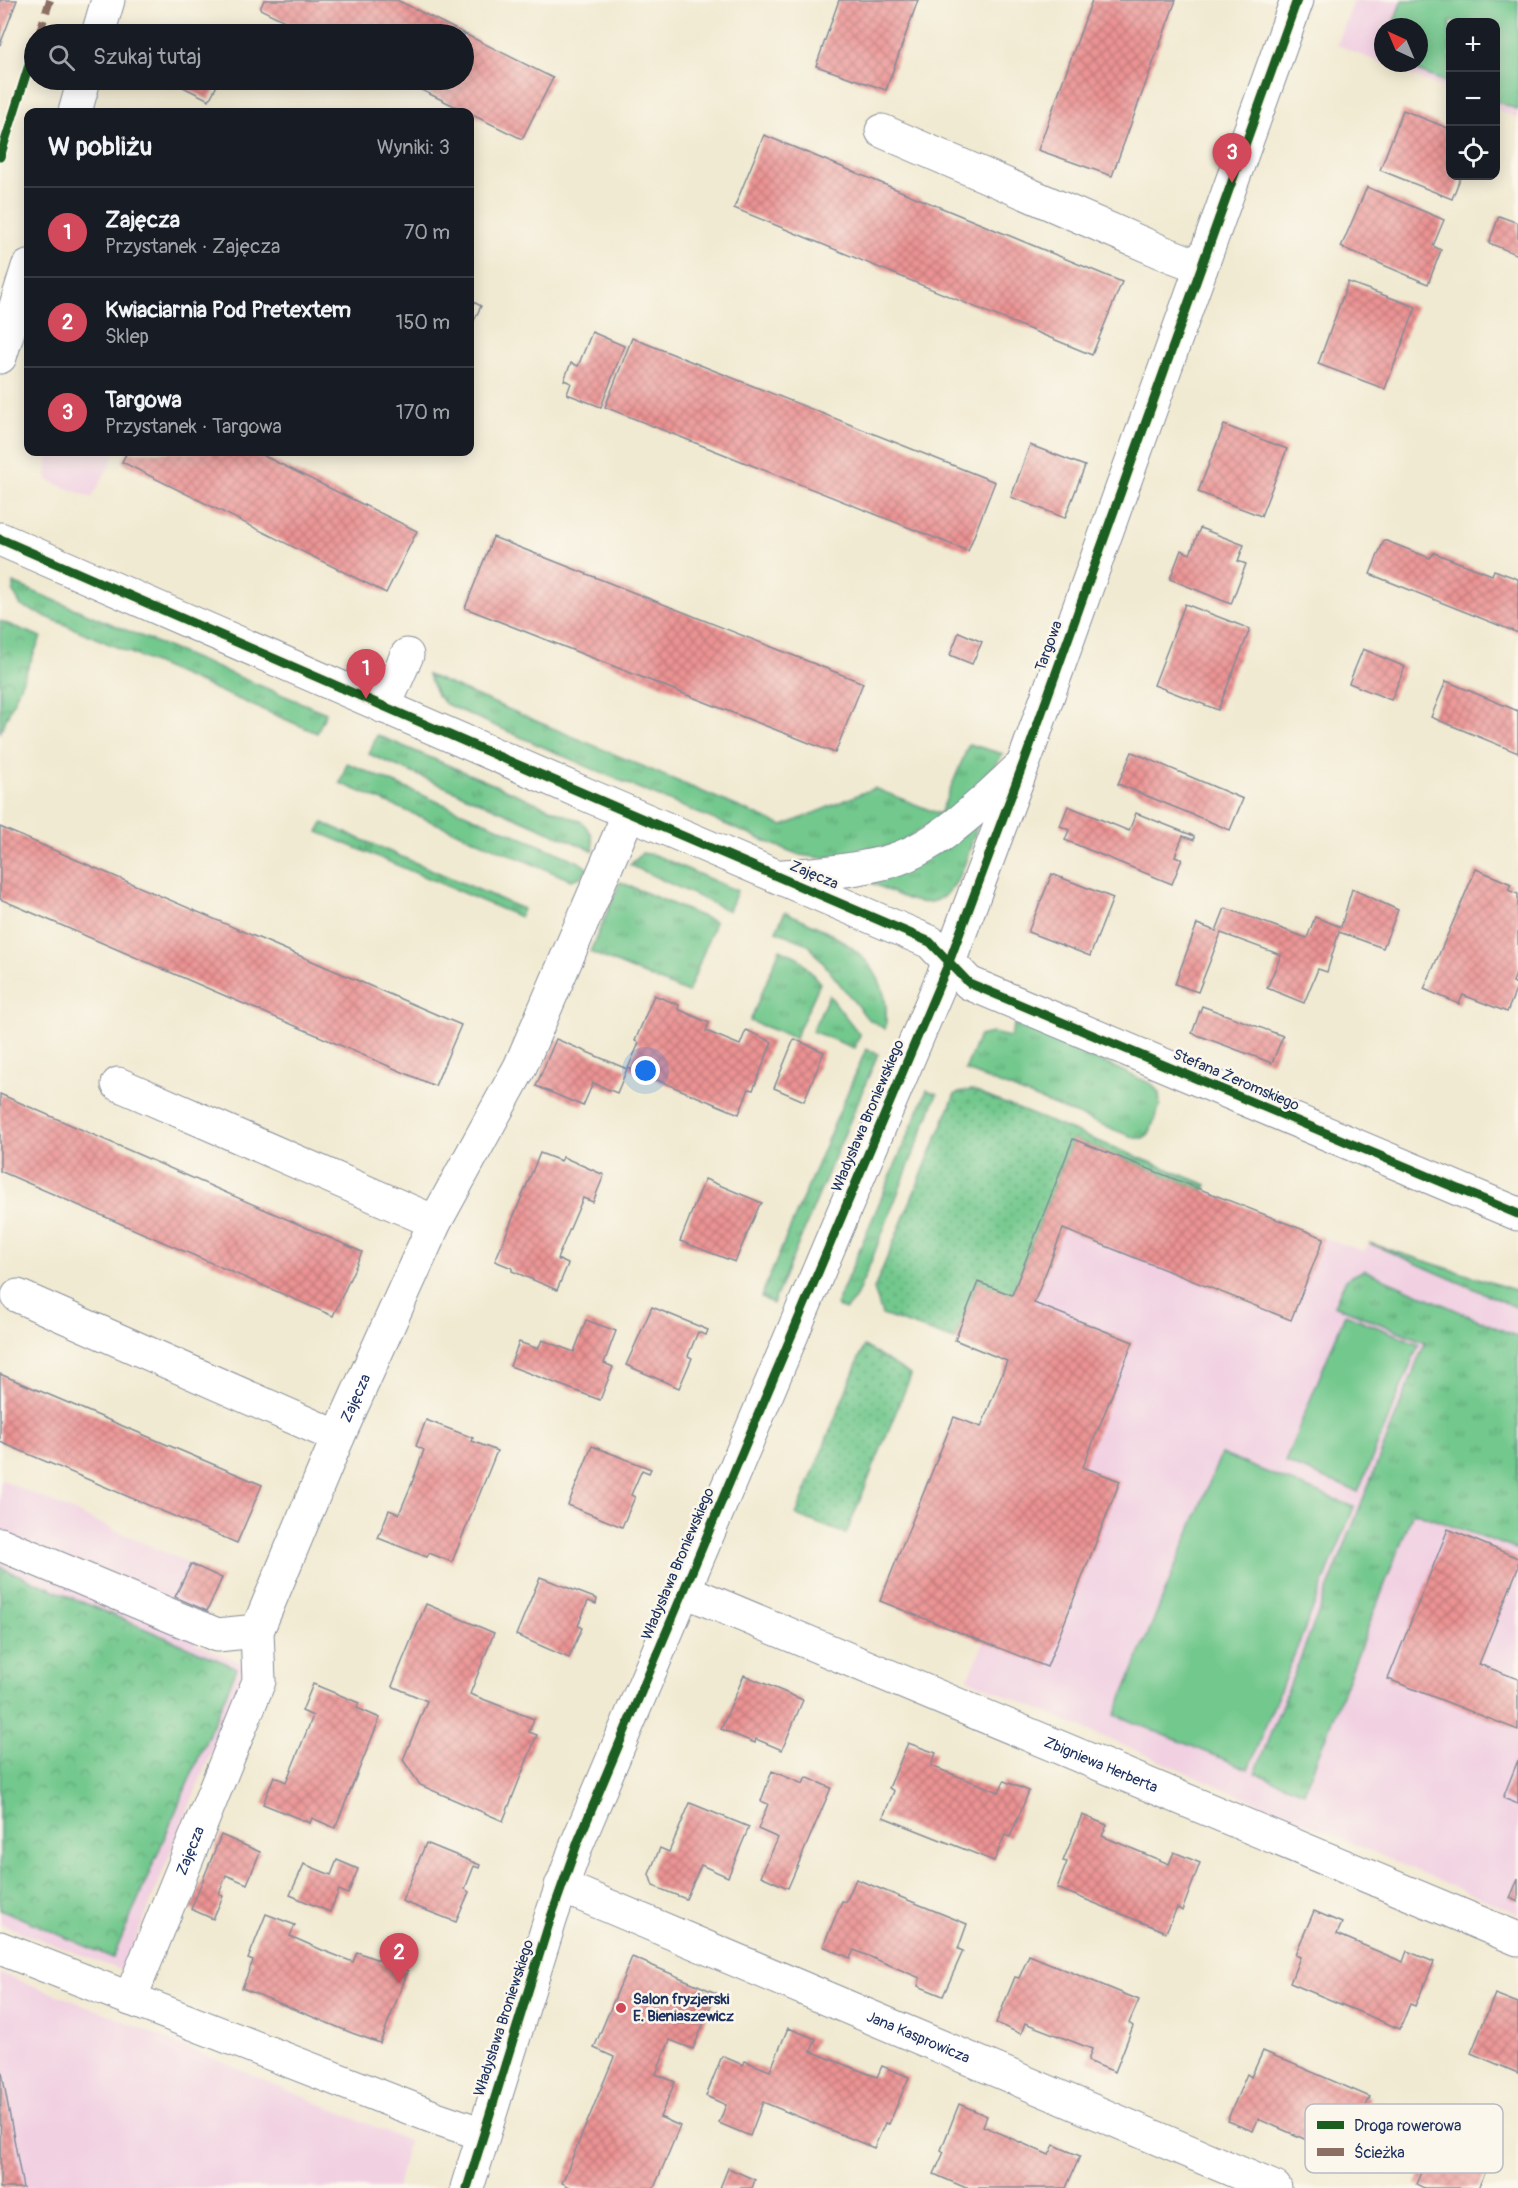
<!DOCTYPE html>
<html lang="pl">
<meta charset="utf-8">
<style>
body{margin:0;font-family:Pangolin,sans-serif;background:#242831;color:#f1f3f6}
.controls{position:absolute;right:18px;top:18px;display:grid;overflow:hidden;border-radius:12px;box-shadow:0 3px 15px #0003}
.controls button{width:54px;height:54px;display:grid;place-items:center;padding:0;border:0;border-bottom:2px solid #363941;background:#171b24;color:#f1f3f6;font:30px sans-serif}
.compass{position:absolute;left:1374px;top:18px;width:54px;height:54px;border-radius:50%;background:#171b24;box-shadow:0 3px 15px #0003;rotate:316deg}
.you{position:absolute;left:646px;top:1071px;width:21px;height:21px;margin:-15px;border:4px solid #fff;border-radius:50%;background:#1a73e8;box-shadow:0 0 0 9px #1a73e833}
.badge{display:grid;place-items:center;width:39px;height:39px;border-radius:50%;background:#d1495b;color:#fff;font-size:20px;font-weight:700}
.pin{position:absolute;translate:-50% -50px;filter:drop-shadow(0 2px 3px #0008)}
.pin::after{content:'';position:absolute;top:32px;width:21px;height:18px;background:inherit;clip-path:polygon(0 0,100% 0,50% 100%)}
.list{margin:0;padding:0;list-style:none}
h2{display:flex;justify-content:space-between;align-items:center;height:78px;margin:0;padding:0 24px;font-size:26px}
h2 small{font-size:20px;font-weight:400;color:#9ea1a6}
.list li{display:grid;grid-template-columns:39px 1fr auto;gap:18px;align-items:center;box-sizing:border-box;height:90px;padding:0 24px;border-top:2px solid #363941}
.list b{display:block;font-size:22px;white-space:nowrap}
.list p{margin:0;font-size:20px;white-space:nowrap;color:#9ea1a6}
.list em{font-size:20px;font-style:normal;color:#9ea1a6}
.icon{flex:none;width:33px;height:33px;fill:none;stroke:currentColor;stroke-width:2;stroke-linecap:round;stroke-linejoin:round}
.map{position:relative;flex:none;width:1518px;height:2188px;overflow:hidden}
.search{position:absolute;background:#171b24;box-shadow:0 3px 15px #0003;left:24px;top:24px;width:450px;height:66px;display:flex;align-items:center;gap:15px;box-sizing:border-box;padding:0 21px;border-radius:33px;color:#9ea1a6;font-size:22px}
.panel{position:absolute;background:#171b24;box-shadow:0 3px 15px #0003;left:24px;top:108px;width:450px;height:348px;border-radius:12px}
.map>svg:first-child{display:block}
.built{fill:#f1d0e2;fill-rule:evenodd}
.grass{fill:url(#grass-tufts);stroke:#467c76;stroke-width:1.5}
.park{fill:url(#park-crowns);stroke:#467c76;stroke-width:1.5}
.garden{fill:url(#garden-dots);stroke:#467c76;stroke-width:1.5}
.pitch{fill:#72c88d;stroke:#467c76;stroke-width:1.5}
.building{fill:url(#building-cross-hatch)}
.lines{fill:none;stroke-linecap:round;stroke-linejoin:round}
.minor-casing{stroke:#868c98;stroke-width:35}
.minor{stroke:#fff;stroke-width:33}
.quiet{stroke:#8d6e63;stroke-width:8;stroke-dasharray:15 8;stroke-linecap:butt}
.cycleway-casing{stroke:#fbf7ec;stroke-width:13}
.cycleway{stroke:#1b5e20;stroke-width:9}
.poi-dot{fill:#d1495b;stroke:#fbf7ec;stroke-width:2}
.labels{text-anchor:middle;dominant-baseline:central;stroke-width:5;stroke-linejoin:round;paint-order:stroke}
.street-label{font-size:15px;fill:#1b2f5e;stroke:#fbf7ec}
.poi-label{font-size:15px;font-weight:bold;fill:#1b2f5e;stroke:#fbf7ec;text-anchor:start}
.key{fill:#fbf7ec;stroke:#b8bbc1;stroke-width:1.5}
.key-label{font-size:16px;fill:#1b2f5e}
</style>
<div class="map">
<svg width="1518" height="2188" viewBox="0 0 1518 2188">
<defs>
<pattern id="grass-tufts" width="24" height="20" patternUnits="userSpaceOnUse" patternTransform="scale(1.5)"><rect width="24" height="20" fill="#72c88d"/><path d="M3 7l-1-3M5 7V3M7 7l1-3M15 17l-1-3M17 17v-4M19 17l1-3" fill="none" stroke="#5da376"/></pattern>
<pattern id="park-crowns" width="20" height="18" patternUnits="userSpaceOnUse" patternTransform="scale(1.5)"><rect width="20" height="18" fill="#72c88d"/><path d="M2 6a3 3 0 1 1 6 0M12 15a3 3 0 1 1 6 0" fill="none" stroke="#5da376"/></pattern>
<pattern id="garden-dots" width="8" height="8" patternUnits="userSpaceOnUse" patternTransform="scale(1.5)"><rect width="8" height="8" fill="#72c88d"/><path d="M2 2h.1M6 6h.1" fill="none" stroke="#5da376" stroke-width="1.8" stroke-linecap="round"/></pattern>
<pattern id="building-cross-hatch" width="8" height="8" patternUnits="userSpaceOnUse" patternTransform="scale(1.5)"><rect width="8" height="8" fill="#ec9393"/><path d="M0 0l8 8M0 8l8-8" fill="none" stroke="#be787b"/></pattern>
</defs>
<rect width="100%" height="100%" fill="#fbf7ec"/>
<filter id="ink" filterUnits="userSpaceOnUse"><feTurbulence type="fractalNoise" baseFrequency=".0167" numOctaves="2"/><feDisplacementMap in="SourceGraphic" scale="12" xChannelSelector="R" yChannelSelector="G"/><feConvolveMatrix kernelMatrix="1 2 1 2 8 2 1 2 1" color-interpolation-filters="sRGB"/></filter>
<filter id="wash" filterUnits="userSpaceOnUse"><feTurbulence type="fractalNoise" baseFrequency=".008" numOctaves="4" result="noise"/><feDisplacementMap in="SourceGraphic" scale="24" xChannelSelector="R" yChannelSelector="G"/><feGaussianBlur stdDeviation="1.35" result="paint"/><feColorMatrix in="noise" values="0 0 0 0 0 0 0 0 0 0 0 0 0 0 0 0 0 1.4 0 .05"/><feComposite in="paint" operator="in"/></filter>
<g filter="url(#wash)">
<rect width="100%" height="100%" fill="#f1ead2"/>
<!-- built -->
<g class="built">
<path d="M1354,0H1518V118L1496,109V22H1450V91L1337,45ZM1383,27H1419V63H1383Z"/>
<polygon points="48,452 116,452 92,498 47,480"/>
<polygon points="1073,1139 1324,1238 1364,1251 1369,1243 1518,1308 1518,1914 968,1679 984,1642 880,1601 954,1417 981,1426 1007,1361 955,1340 978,1282 1011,1295"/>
<polygon points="0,1479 191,1564 176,1596 207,1611 195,1643 246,1665 123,1971 0,1924"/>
<polygon points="0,1973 102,2012 408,2141 397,2188 0,2188"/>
</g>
<!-- grass -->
<g class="grass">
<polygon points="13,583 326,713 317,733 21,606 13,591"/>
<polygon points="428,675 783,826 874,788 940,814 969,744 1003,754 990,774 960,805 896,845 822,858 800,855 782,848 602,773 446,704 437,695"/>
<polygon points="377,735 582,822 591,833 594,851 369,754"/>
<polygon points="347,763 579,862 588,869 580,877 571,880 340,783"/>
<polygon points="323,823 523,909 520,917 318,832"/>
<path d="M978,824C967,853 958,913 914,901C898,897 882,887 867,881Z"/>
<polygon points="642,853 655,855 737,891 729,911 630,865"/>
<polygon points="620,882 715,922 688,993 590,952"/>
<path d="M785,912C836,934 896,961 885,1029L867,1018L808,944L776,931Z"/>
<polygon points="780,949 798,957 820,983 795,1038 750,1021"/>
<polygon points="829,995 860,1035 854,1048 812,1031"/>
<polygon points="1015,1023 1152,1084 1159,1093 1160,1105 1149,1134 1143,1138 1135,1138 965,1070 979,1036 992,1033 1010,1037"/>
<polygon points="866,1049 878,1054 773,1304 761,1297"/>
<polygon points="927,1090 937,1094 868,1269 855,1299 845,1310 836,1305"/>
<polygon points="1369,1243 1518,1291 1518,1308"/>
<polygon points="1364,1270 1518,1337 1518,1550 1413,1512 1304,1792 1255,1773 1425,1342 1334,1305 1346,1279"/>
</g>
<!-- park -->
<g class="park">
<polygon points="0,621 41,637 0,733"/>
<polygon points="0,1567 237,1668 113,1958 0,1909"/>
</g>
<!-- garden -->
<g class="garden">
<polygon points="971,1090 1207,1185 1204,1191 1073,1139 1012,1295 977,1282 955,1340 882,1315 874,1289 955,1094"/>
<polygon points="864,1346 911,1375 846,1534 796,1515"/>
</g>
<!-- pitch -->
<g class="pitch">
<polygon points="1402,0 1518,0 1518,110 1496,101 1496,22 1450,22 1450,84 1397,63 1419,63 1419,27 1392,27"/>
<polygon points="1345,1314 1419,1344 1358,1492 1285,1462"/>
<polygon points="1221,1454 1354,1507 1248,1769 1115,1715"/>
</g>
<g id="blocks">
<!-- building -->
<g class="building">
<polygon points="0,0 17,0 0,45"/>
<polygon points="264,0 397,0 553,78 522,139 401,80 464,80 464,34 311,34 260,9"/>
<polygon points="839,0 918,0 886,90 816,66"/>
<polygon points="1092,0 1176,0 1112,176 1038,150"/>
<polygon points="169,80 220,80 209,100"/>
<polygon points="1403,110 1450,129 1450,176 1461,176 1452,199 1380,170"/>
<polygon points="764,135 1122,282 1092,355 734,208"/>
<polygon points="1367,187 1444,220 1433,246 1441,250 1428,284 1341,247"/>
<polygon points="1499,216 1518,223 1518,255 1489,243"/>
<polygon points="1348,282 1416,307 1385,389 1318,364"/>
<polygon points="470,300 481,306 470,329"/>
<polygon points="592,332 624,346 601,407 567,394 571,383 564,380 571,363 578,366"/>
<polygon points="632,338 995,482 968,551 605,407"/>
<polygon points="1224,425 1287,449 1261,516 1198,492"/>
<polygon points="1030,445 1085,466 1065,518 1011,497"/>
<polygon points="127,452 256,452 417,531 386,593 122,462"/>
<polygon points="1200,528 1244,545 1238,561 1246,564 1231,604 1170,579 1181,550 1190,554"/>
<polygon points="493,537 863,683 835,753 465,608"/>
<polygon points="1384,540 1430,558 1434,553 1492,575 1494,570 1518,579 1518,633 1370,574"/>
<polygon points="1185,604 1250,629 1218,710 1154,685"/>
<polygon points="959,632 982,642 972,664 950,655"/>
<polygon points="1363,649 1405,667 1391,700 1349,683"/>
<polygon points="1446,681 1518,711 1518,753 1431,717"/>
<polygon points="1132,752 1243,799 1230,830 1118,784"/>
<polygon points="1068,806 1129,831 1136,813 1194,836 1194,840 1183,836 1175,856 1182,859 1172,884 1065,840 1069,830 1060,826"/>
<polygon points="0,827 461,1025 435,1086 0,899"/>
<polygon points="1476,869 1511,884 1508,890 1518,894 1518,968 1513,982 1518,985 1507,1012 1463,995 1459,1004 1424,989"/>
<polygon points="1052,874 1113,898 1090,956 1028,932"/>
<polygon points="1352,889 1398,910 1383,948 1339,932 1327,972 1318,969 1304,1003 1267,988 1281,955 1221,933 1198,992 1175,984 1197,924 1216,931 1225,908 1307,938 1315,917 1341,927"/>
<polygon points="654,995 679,1005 678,1009 709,1023 706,1031 740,1045 746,1030 772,1042 753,1090 749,1089 739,1114 628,1068 639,1043 635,1041"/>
<polygon points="1202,1006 1283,1036 1272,1063 1192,1033"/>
<polygon points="556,1039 627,1069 617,1093 593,1083 583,1106 536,1086"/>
<polygon points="794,1039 824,1052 804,1101 774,1088"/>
<polygon points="0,1094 362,1252 333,1316 0,1171"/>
<polygon points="1073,1139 1324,1238 1291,1320 1063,1229 1034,1303 1133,1342 1083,1467 1120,1481 1047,1667 880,1601 954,1417 981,1427 1007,1361 955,1340 978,1282 1012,1295"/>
<polygon points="540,1153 561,1161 563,1157 604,1175 593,1202 583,1198 557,1259 568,1264 557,1290 512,1271 512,1268 495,1261"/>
<polygon points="705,1179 762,1203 759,1206 735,1262 680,1241"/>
<polygon points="652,1307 708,1330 706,1335 698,1332 688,1356 692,1358 679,1388 626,1365"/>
<polygon points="586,1320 616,1331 604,1363 613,1367 600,1400 510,1366 519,1342 538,1349 542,1340 574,1352"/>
<polygon points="0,1374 262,1485 237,1543 0,1442"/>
<polygon points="426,1420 473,1438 472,1441 497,1451 452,1562 429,1553 427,1557 378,1538 389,1510 399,1514 412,1483 424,1450 416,1446"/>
<polygon points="592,1446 651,1469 649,1473 642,1470 631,1495 635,1497 622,1527 568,1505"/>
<polygon points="1448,1529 1518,1558 1518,1568 1479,1664 1518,1679 1518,1730 1388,1679"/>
<polygon points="191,1564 222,1578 207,1611 175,1597"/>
<polygon points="540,1577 597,1599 596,1604 588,1601 578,1626 582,1628 569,1658 516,1635"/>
<polygon points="426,1604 494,1633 470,1694 534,1719 529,1732 537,1735 503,1821 420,1785 403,1760 427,1701 392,1686"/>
<polygon points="744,1675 803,1700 782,1750 756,1739 755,1743 721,1729"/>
<polygon points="313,1684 359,1703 357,1708 380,1718 335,1828 312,1818 310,1823 263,1804 274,1776 286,1782 313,1716 302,1711"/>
<polygon points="908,1743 936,1753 931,1766 999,1792 1004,1781 1029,1791 1010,1837 1005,1835 994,1861 883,1817 894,1791 889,1788"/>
<polygon points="1518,1760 1518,1804 1503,1798"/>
<polygon points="772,1771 803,1784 806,1777 831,1788 788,1888 761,1876 778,1838 758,1829 768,1804 761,1801"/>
<polygon points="690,1803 749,1827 728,1877 701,1865 686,1899 653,1886 649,1874 660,1848 669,1852"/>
<polygon points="1082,1815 1107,1825 1102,1836 1169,1864 1174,1852 1200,1863 1182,1911 1177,1908 1166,1932 1057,1888 1067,1862 1063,1861"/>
<polygon points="221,1835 260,1852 247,1884 226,1875 219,1894 223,1896 213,1919 191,1909"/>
<polygon points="426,1843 480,1865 479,1868 474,1866 465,1889 469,1892 456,1922 402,1901"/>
<polygon points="337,1860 358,1869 348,1894 339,1890 330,1912 290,1895 304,1864 331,1875"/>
<polygon points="856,1879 967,1924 958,1949 963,1951 943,1996 918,1986 920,1978 854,1950 850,1958 823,1946 842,1901 846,1902"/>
<polygon points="1518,1879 1518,1902 1510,1898"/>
<polygon points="1314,1911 1342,1923 1337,1934 1403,1962 1407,1951 1434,1962 1415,2006 1410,2004 1400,2029 1290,1983 1300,1957 1295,1955"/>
<polygon points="266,1914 295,1925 290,1936 322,1950 353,1962 357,1952 408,1971 380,2043 352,2033 242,1988 253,1961 248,1959"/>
<polygon points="1029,1955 1139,2000 1129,2023 1133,2026 1115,2072 1088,2061 1092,2049 1025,2023 1021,2034 996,2023 1015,1977 1019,1978"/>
<polygon points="632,1957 716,1993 693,2049 670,2040 656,2074 675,2082 660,2117 680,2126 654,2188 572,2188 562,2183 614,2057 594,2048"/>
<polygon points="1495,1994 1518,2003 1518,2073 1471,2053"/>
<polygon points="788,2028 816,2039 811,2051 845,2065 877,2077 882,2066 909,2077 889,2124 885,2123 874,2148 763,2102 750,2136 719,2123 726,2105 706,2096 722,2056 743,2065 745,2061 770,2071"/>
<polygon points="1263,2051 1370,2097 1359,2123 1364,2125 1344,2171 1318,2159 1323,2147 1258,2119 1253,2131 1227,2121 1247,2074 1251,2077"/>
<polygon points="1,2067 23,2188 0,2188"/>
<polygon points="959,2104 987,2116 983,2126 1049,2155 1054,2145 1080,2156 1066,2188 966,2188 934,2174 944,2152 941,2150"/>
<polygon points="1441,2127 1495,2152 1478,2188 1424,2188 1416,2184"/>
<polygon points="728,2168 755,2180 752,2188 720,2188"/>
</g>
</g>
</g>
<g filter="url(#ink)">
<use href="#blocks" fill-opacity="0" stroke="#868c98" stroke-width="1.5"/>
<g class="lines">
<!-- minor casing -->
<g class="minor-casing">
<g id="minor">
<polyline points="98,34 108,0"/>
<polyline points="75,112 84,80"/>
<polyline points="882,131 1162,252 1201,267"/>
<polyline points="0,357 28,267"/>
<polyline points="0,539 592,797 930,942 969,983 1518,1214"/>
<polyline points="384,707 407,655"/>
<path d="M783,876C817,874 850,871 883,863C934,851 980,805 1017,770"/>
<polyline points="118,1084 435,1222"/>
<polyline points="18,1296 338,1437"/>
<polyline points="0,1544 217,1635 257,1631"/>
<path id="s1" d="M683,1590L1518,1939"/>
<path id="s2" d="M561,1886L1275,2188"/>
<polyline points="0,1948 436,2118 483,2134"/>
<path id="s3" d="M130,1999L259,1681L257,1631L338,1437L435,1222L520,1067L629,813"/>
<polyline points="467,2188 551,1917 577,1844 949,962 1028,751 1297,0"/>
</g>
</g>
<!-- minor -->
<use href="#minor" class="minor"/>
<!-- quiet -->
<polyline class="quiet" points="39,34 50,0"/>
<!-- cycleway casing -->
<g class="cycleway-casing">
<g id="cycleway">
<polyline points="0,157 34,49"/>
<polyline points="0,539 592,797 930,942 969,983 1518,1214"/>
<polyline points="467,2188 551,1917 577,1844 949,962 1028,751 1297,0"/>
</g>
</g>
<!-- cycleway -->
<use href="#cycleway" class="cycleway"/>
</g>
</g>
<!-- markers -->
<circle class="poi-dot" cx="621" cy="2008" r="6"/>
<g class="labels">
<!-- street labels -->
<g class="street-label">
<text transform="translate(1049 646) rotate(-70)">Targowa</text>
<text transform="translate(814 875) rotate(23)">Zajęcza</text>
<text transform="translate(1236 1080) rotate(23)">Stefana Żeromskiego</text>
<text transform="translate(868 1116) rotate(-67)">Władysława Broniewskiego</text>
<text stroke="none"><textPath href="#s3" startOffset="646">Zajęcza</textPath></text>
<text transform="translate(678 1564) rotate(-67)">Władysława Broniewskiego</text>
<text stroke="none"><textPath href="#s1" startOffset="453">Zbigniewa Herberta</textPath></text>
<text stroke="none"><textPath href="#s3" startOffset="160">Zajęcza</textPath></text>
<text transform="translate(504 2018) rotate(-72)">Władysława Broniewskiego</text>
<text stroke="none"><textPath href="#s2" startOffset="388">Jana Kasprowicza</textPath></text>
</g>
<!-- poi labels -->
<g class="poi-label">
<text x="633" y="1999">Salon fryzjerski<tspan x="633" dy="17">E. Bieniaszewicz</tspan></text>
</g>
</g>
<!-- legend -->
<rect x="1305" y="2104" width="198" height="69" rx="9" class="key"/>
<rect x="1317" y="2121" width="27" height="8" fill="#1b5e20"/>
<rect x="1317" y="2148" width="27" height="8" fill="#8d6e63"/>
<g class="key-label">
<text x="1354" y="2131">Droga rowerowa</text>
<text x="1354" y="2158">Ścieżka</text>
</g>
</svg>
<div class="controls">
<button>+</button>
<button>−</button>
<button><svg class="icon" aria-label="locate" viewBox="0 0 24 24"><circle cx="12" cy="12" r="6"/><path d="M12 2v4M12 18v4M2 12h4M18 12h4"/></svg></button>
</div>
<svg class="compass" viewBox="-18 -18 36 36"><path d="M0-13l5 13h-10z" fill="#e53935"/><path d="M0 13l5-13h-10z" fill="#9ea1a6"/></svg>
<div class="you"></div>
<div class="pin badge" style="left:366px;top:699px">1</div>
<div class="pin badge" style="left:399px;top:1983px">2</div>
<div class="pin badge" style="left:1232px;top:183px">3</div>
<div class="search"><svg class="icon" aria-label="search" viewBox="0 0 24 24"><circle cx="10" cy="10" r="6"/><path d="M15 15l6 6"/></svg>Szukaj tutaj</div>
<section class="panel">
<h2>W pobliżu<small>Wyniki: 3</small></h2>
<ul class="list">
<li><span class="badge">1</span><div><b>Zajęcza</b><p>Przystanek · Zajęcza</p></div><em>70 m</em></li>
<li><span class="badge">2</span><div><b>Kwiaciarnia Pod Pretextem</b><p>Sklep</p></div><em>150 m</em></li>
<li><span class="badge">3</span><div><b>Targowa</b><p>Przystanek · Targowa</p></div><em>170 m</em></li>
</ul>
</section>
</div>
